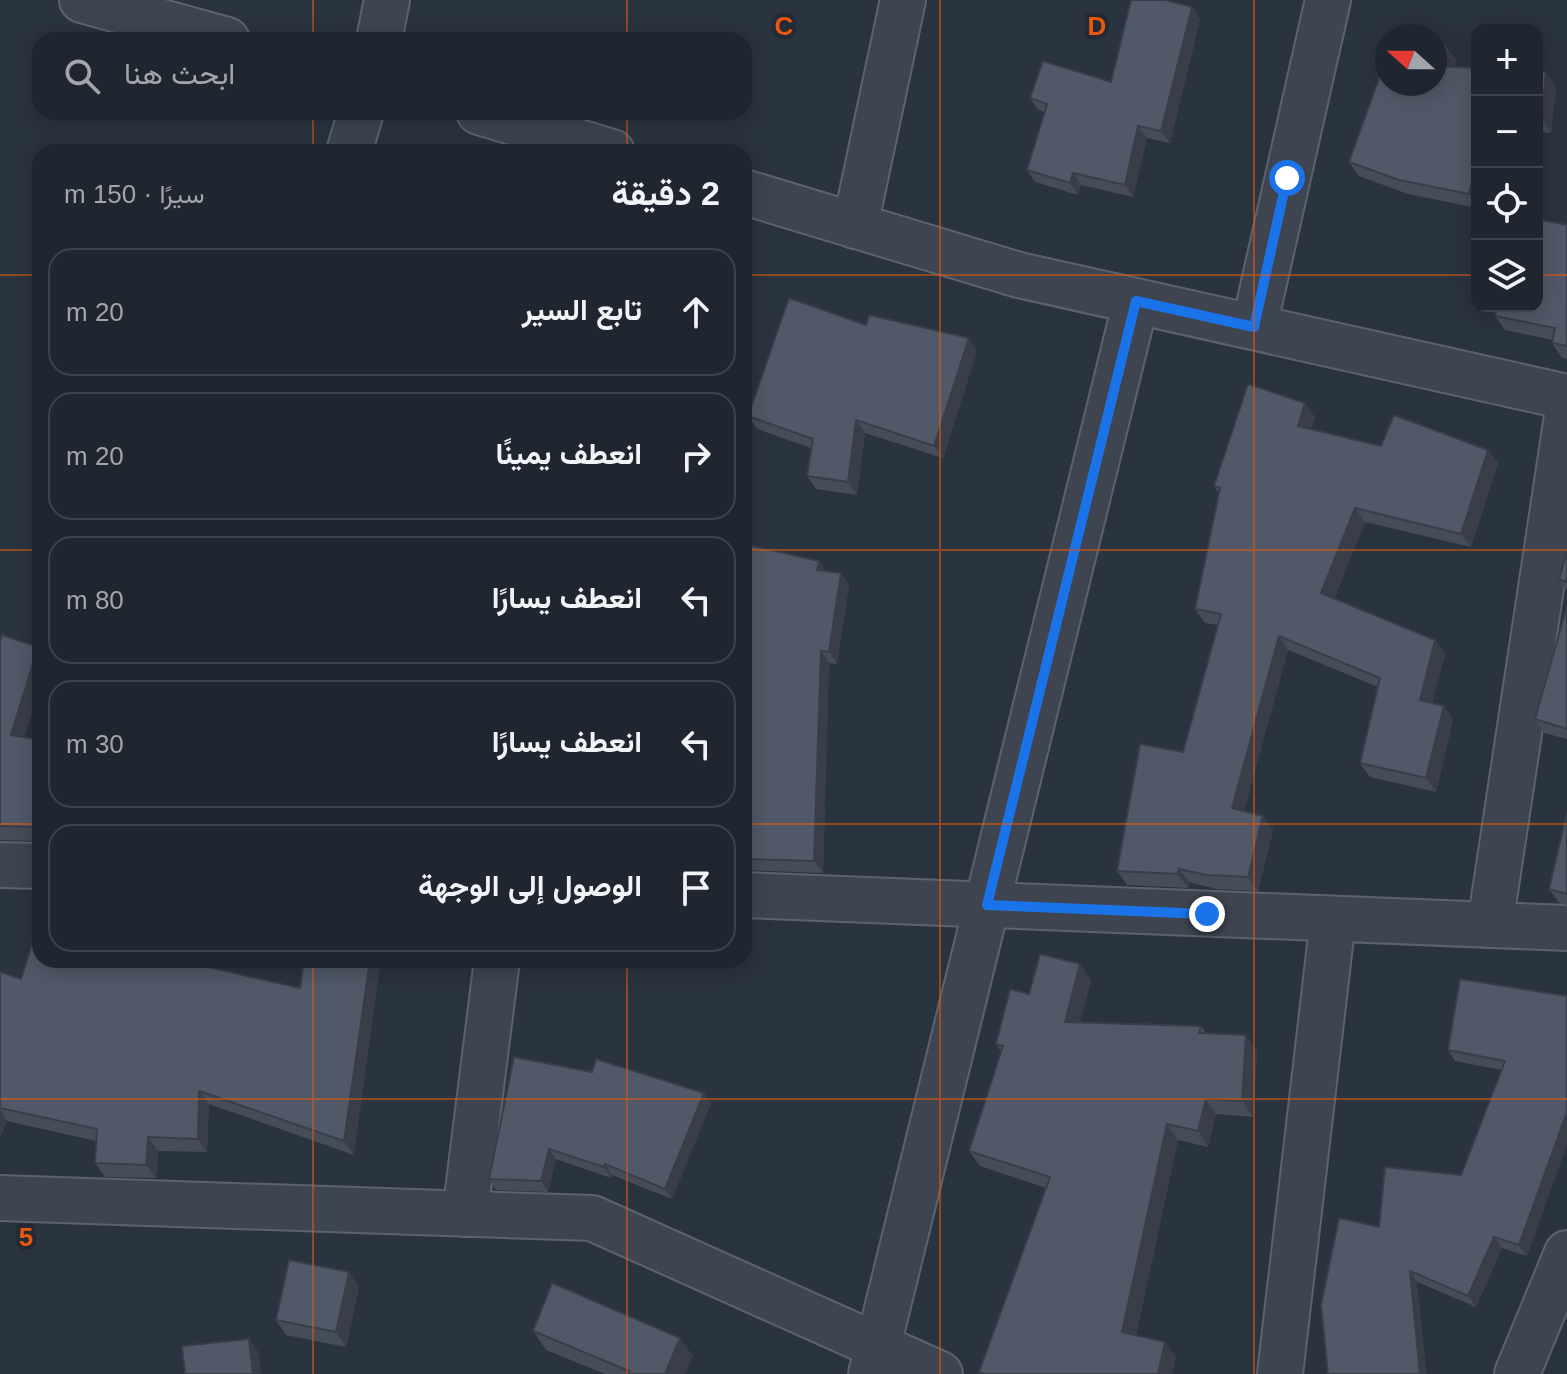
<!DOCTYPE html>
<html lang="ar">
<meta charset="utf-8">
<style>
body{margin:0;font-family:Arial,Vazirmatn,sans-serif;background:#282e38;color:#f1f3f6;direction:rtl}
.controls{position:absolute;right:24px;top:24px;display:grid;overflow:hidden;border-radius:16px;box-shadow:0 4px 20px #0003}
.controls button{width:72px;height:72px;display:grid;place-items:center;padding:0;border:0;border-bottom:2px solid #3d434c;background:#202630;color:#f1f3f6;font:40px sans-serif}
.compass{position:absolute;left:1375px;top:24px;width:72px;height:72px;border-radius:50%;background:#202630;box-shadow:0 4px 20px #0003;rotate:291deg}
.stop{position:absolute;width:24px;height:24px;margin:-18px;border:6px solid #1a73e8;border-radius:50%;background:#fff}
.stop.end{background:#1a73e8;border-color:#fff;box-shadow:0 2px 8px #0008}
.list{margin:0;padding:0;list-style:none}
h2{display:flex;justify-content:space-between;align-items:center;height:104px;margin:0;padding:0 32px;font-size:34px}
h2 small{font-size:26px;font-weight:400;color:#a2a5ab}
.list li{display:grid;grid-template-columns:52px 1fr auto;gap:24px;align-items:center;box-sizing:border-box;height:128px;margin:0 16px 16px;padding:0 16px;border:2px solid #3d434c;border-radius:24px}
.list b{display:block;font-size:30px;white-space:nowrap}
.list em{font-size:26px;font-style:normal;color:#a2a5ab}
.icon{flex:none;width:44px;height:44px;fill:none;stroke:currentColor;stroke-width:2;stroke-linecap:round;stroke-linejoin:round}
.map{position:relative;flex:none;width:1567px;height:1374px;overflow:hidden;direction:ltr}
.search{position:absolute;background:#202630;box-shadow:0 4px 20px #0003;left:32px;top:32px;width:720px;height:88px;display:flex;align-items:center;gap:20px;box-sizing:border-box;padding:0 28px;border-radius:24px;color:#a2a5ab;font-size:30px}
.panel{position:absolute;background:#202630;box-shadow:0 4px 20px #0003;left:32px;top:144px;width:720px;height:824px;border-radius:24px;direction:rtl}
.map>svg:first-child{display:block}
.lines{fill:none;stroke-linecap:round;stroke-linejoin:round}
.minor-casing{stroke:#5c636d;stroke-width:48}
.minor{stroke:#3e4550;stroke-width:44}
.wall{fill:#464d59}
.shaded-wall{fill:#393e49}
.building{fill:#515968;stroke:#393e49;stroke-width:2}
.route{stroke:#1a73e8;stroke-width:10}
.grid{fill:none;stroke:#e8590c;stroke-width:2;stroke-opacity:0.55}
.grid-label{font-size:26px;text-anchor:middle;font-weight:bold;fill:#e8590c;stroke:#232a35;stroke-width:8;stroke-linejoin:round;paint-order:stroke}
</style>
<div class="map">
<svg width="1567" height="1374" viewBox="0 0 1567 1374">
<rect width="100%" height="100%" fill="#2a3340"/>
<g class="lines">
<!-- minor casing -->
<g class="minor-casing">
<g id="minor">
<polyline points="82,0 227,40"/>
<polyline points="379,40 387,0"/>
<polyline points="479,112 612,152"/>
<polyline points="349,152 361,112"/>
<polyline points="744,192 1019,275 1567,397"/>
<polyline points="855,226 903,0"/>
<polyline points="1254,327 1328,0"/>
<polyline points="0,865 40,866"/>
<polyline points="744,895 1567,928"/>
<polyline points="1490,925 1567,416"/>
<polyline points="0,1198 592,1218 940,1374"/>
<polyline points="465,1214 497,960"/>
<polyline points="871,1374 1136,301"/>
<polyline points="1280,1374 1333,919"/>
<polyline points="1517,1374 1567,1253"/>
</g>
</g>
<!-- minor -->
<use href="#minor" class="minor"/>
</g>
<!-- wall -->
<g class="wall">
<polygon points="1192,7 1200,19 1170,143 1147,138 1133,197 1081,185 1078,195 1035,182 1027,170 1045,112 1038,110 1030,98 1111,82"/>
<polygon points="1446,46 1456,60 1454,67 1477,68 1477,208 1408,194 1359,176 1349,162"/>
<polygon points="1537,71 1556,86 1551,133 1537,132"/>
<polygon points="1567,225 1567,359 1562,358 1552,343 1552,340 1505,330 1495,316"/>
<polygon points="866,325 977,351 943,458 865,433 857,495 816,489 807,476 811,448 757,429 748,416"/>
<polygon points="1315,417 1311,429 1381,446 1488,450 1498,463 1471,547 1365,522 1334,599 1435,640 1445,654 1432,703 1444,706 1453,720 1436,792 1370,777 1360,763 1378,687 1288,650 1244,811 1273,830 1258,891 1216,889 1189,882 1188,888 1127,885 1117,871 1183,752 1218,625 1205,623 1195,609 1219,493 1214,486"/>
<polygon points="744,544 819,561 826,571 841,573 849,585 837,664 829,663 823,873 744,870"/>
<polygon points="1567,551 1567,591 1559,579"/>
<polygon points="1567,606 1567,739 1544,733 1535,719"/>
<polygon points="0,641 38,647 40,649 40,687 24,737 40,740 40,841 0,840"/>
<polygon points="1567,812 1567,905 1559,903 1549,889"/>
<polygon points="40,960 300,988 354,1155 209,1104 207,1152 158,1151 156,1178 105,1177 95,1163 96,1141 7,1121 0,1138 0,972 21,979"/>
<polygon points="1091,980 1080,1022 1201,1026 1206,1033 1257,1051 1253,1117 1216,1114 1208,1147 1178,1140 1136,1335 1165,1342 1176,1357 1172,1374 980,1374 979,1372 1046,1188 980,1166 969,1151 1001,1051 996,1044 1029,994"/>
<polygon points="1567,996 1567,1144 1527,1256 1502,1248 1476,1307 1417,1282 1379,1227 1461,1175 1502,1070 1455,1061 1448,1050"/>
<polygon points="514,1057 711,1103 672,1199 612,1175 611,1178 556,1159 548,1192 496,1190 489,1179"/>
<polygon points="359,1287 346,1347 286,1335 276,1320"/>
<polygon points="533,1331 693,1356 685,1374 605,1374 546,1350"/>
</g>
<!-- shaded-wall -->
<g class="shaded-wall">
<polygon points="1192,7 1200,19 1170,143 1161,131"/>
<polygon points="1446,46 1456,60 1449,80 1439,66"/>
<polygon points="1546,72 1556,86 1551,133 1542,119"/>
<polygon points="1138,126 1147,138 1133,197 1125,185"/>
<polygon points="1477,159 1477,206 1469,194"/>
<polygon points="1073,173 1081,185 1078,195 1070,183"/>
<polygon points="969,338 977,351 943,458 934,446"/>
<polygon points="1305,403 1315,417 1308,440 1298,426"/>
<polygon points="856,420 865,433 857,495 848,482"/>
<polygon points="1488,450 1498,463 1471,547 1461,534"/>
<polygon points="1355,508 1365,522 1331,607 1321,593"/>
<polygon points="819,561 827,572 817,570"/>
<polygon points="841,573 849,585 837,664 829,652"/>
<polygon points="1279,636 1288,650 1241,822 1232,808"/>
<polygon points="1435,640 1445,654 1429,714 1420,700"/>
<polygon points="38,647 40,649 40,687 20,749 11,735"/>
<polygon points="821,651 829,663 823,873 814,861"/>
<polygon points="1444,706 1453,720 1436,792 1426,778"/>
<polygon points="1263,816 1273,830 1258,891 1248,877"/>
<polygon points="1179,869 1189,882 1188,888 1178,874"/>
<polygon points="370,960 381,960 354,1155 344,1141"/>
<polygon points="1080,964 1091,980 1076,1037 1065,1022"/>
<polygon points="1246,1035 1257,1051 1253,1117 1242,1101"/>
<polygon points="199,1091 209,1104 207,1152 198,1139"/>
<polygon points="704,1093 711,1103 672,1199 665,1189"/>
<polygon points="1206,1099 1216,1114 1208,1147 1198,1131"/>
<polygon points="0,1110 7,1121 0,1138"/>
<polygon points="1567,1112 1567,1144 1527,1256 1519,1245"/>
<polygon points="1167,1124 1178,1140 1133,1348 1122,1332"/>
<polygon points="148,1137 158,1151 156,1178 146,1165"/>
<polygon points="549,1149 556,1159 548,1192 541,1181"/>
<polygon points="605,1164 612,1175 611,1178 604,1167"/>
<polygon points="1494,1237 1502,1248 1476,1307 1468,1296"/>
<polygon points="1410,1271 1417,1282 1427,1374 1420,1374"/>
<polygon points="349,1272 359,1287 346,1347 336,1332"/>
<polygon points="680,1338 693,1356 685,1374 665,1374"/>
<polygon points="249,1339 259,1353 261,1374 253,1374"/>
<polygon points="1165,1342 1176,1357 1172,1374 1158,1374"/>
</g>
<!-- building -->
<g class="building">
<polygon points="1131,0 1165,0 1192,7 1161,131 1138,126 1125,185 1073,173 1070,183 1027,170 1047,104 1030,98 1043,61 1111,82"/>
<polygon points="1397,28 1419,36 1394,36"/>
<polygon points="1435,42 1446,46 1439,66 1477,68 1477,159 1469,194 1399,180 1349,162 1387,56 1387,84 1435,84"/>
<polygon points="1537,71 1546,72 1542,119 1537,119"/>
<polygon points="1537,219 1567,225 1567,346 1552,343 1555,328 1495,316 1497,306 1537,306"/>
<polygon points="789,298 866,325 869,315 969,338 934,446 856,420 848,482 807,476 813,439 748,416"/>
<polygon points="1248,384 1305,403 1298,426 1381,446 1394,415 1488,450 1461,534 1355,508 1321,593 1435,640 1420,700 1444,706 1426,778 1360,763 1380,678 1279,636 1232,808 1263,816 1248,877 1207,875 1179,869 1178,874 1117,871 1140,744 1183,752 1221,614 1195,609 1220,488 1214,486"/>
<polygon points="744,544 819,561 817,570 841,573 829,652 821,651 814,861 744,859"/>
<polygon points="1567,551 1567,582 1559,579"/>
<polygon points="1567,606 1567,729 1535,719"/>
<polygon points="2,635 38,647 11,735 40,740 40,830 31,827 0,826 0,641"/>
<polygon points="1567,812 1567,894 1549,889"/>
<polygon points="40,919 40,960 177,960 300,988 304,960 370,960 344,1141 199,1091 198,1139 148,1137 146,1165 95,1163 97,1129 0,1108 0,972 21,979"/>
<polygon points="1040,954 1080,964 1065,1022 1201,1026 1199,1033 1246,1035 1242,1101 1206,1099 1198,1131 1167,1124 1122,1332 1165,1342 1158,1374 983,1374 979,1372 1050,1177 969,1151 1003,1046 996,1044 1010,989 1029,994"/>
<polygon points="1460,979 1567,996 1567,1112 1519,1245 1494,1237 1468,1296 1410,1271 1420,1374 1328,1374 1321,1305 1339,1218 1379,1227 1385,1167 1461,1175 1505,1061 1448,1050"/>
<polygon points="514,1057 592,1072 596,1059 704,1093 665,1189 605,1164 604,1167 549,1149 541,1181 489,1179"/>
<polygon points="289,1260 349,1272 336,1332 276,1320"/>
<polygon points="552,1283 680,1338 665,1374 627,1374 629,1371 533,1331"/>
<polygon points="249,1339 253,1374 185,1374 182,1346"/>
</g>
<g class="lines">
<!-- route -->
<polyline class="route" points="1207,914 987,905 1136,301 1254,327 1287,178"/>
</g>
<!-- grid -->
<path class="grid" d="M313,0V40M627,0V40M940,0V1374M1254,0V1374M313,112V152M627,112V152M0,275H40M744,275H1477M1537,275H1567M0,550H40M744,550H1567M0,824H40M744,824H1567M313,960V1374M627,960V1374M0,1099H1567"/>
<g class="grid-label">
<text x="784" y="35">C</text>
<text x="1097" y="35">D</text>
<text x="26" y="1246">5</text>
</g>
</svg>
<div class="controls">
<button>+</button>
<button>−</button>
<button><svg class="icon" aria-label="locate" viewBox="0 0 24 24"><circle cx="12" cy="12" r="6"/><path d="M12 2v4M12 18v4M2 12h4M18 12h4"/></svg></button>
<button><svg class="icon" aria-label="layers" viewBox="0 0 24 24"><path d="M12 4l9 5-9 5-9-5zM3 14l9 5 9-5"/></svg></button>
</div>
<svg class="compass" viewBox="-18 -18 36 36"><path d="M0-13l5 13h-10z" fill="#e53935"/><path d="M0 13l5-13h-10z" fill="#a2a5ab"/></svg>
<div class="stop" style="left:1287px;top:178px"></div>
<div class="stop end" style="left:1207px;top:914px"></div>
<div class="search"><svg class="icon" aria-label="search" viewBox="0 0 24 24"><circle cx="10" cy="10" r="6"/><path d="M15 15l6 6"/></svg>ابحث هنا</div>
<section class="panel">
<h2>2 دقيقة<small>سيرًا · 150 m</small></h2>
<ul class="list">
<li><svg class="icon" aria-label="ahead" viewBox="0 0 24 24"><path d="M12 20V5M6 11l6-6 6 6"/></svg><div><b>تابع السير</b></div><em>20 m</em></li>
<li><svg class="icon" aria-label="right" viewBox="0 0 24 24"><path d="M7 20v-9h11M14 6l5 5-5 5"/></svg><div><b>انعطف يمينًا</b></div><em>20 m</em></li>
<li><svg class="icon" aria-label="left" viewBox="0 0 24 24"><path d="M17 20v-9H6M10 6l-5 5 5 5"/></svg><div><b>انعطف يسارًا</b></div><em>80 m</em></li>
<li><svg class="icon" aria-label="left" viewBox="0 0 24 24"><path d="M17 20v-9H6M10 6l-5 5 5 5"/></svg><div><b>انعطف يسارًا</b></div><em>30 m</em></li>
<li><svg class="icon" aria-label="arrive" viewBox="0 0 24 24"><path d="M6 21V4h12l-3 4 3 4H6"/></svg><div><b>الوصول إلى الوجهة</b></div></li>
</ul>
</section>
</div>
